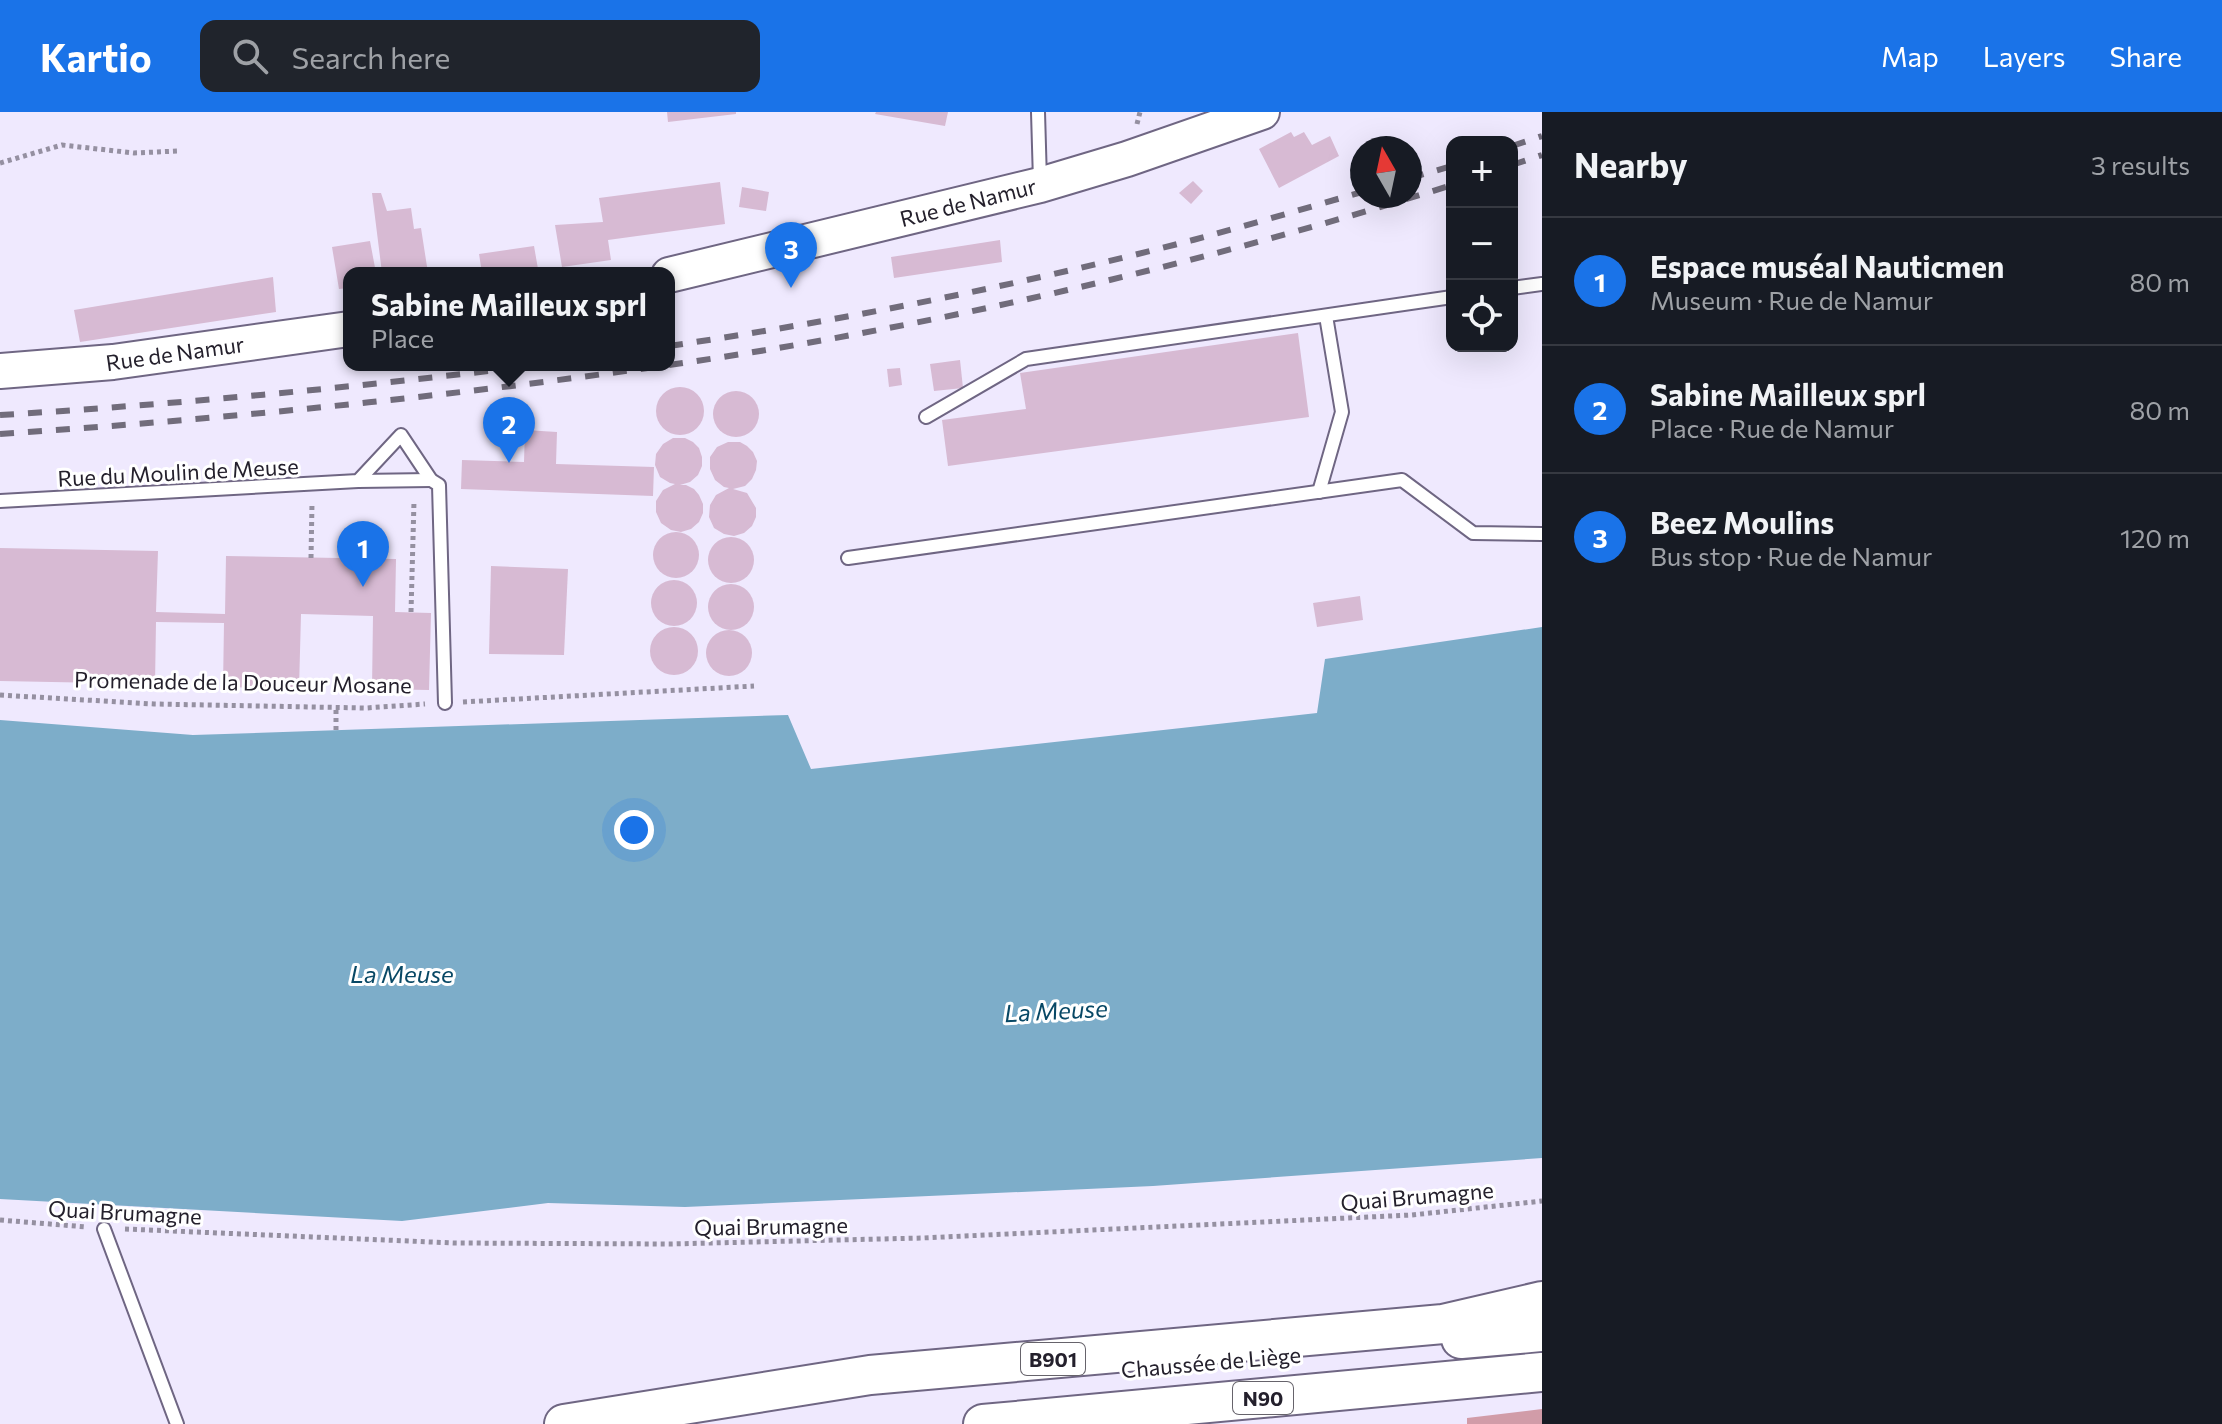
<!DOCTYPE html>
<meta charset="utf-8">
<style>
body{margin:0;font-family:Commissioner,sans-serif;background:#20242c;color:#f1f3f6}
.controls{position:absolute;right:24px;top:24px;display:grid;overflow:hidden;border-radius:16px;box-shadow:0 8px 32px #0002}
.controls button{width:72px;height:72px;display:grid;place-items:center;padding:0;border:0;border-bottom:2px solid #363941;background:#171b24;color:#f1f3f6;font:40px sans-serif}
.compass{position:absolute;left:1350px;top:24px;width:72px;height:72px;border-radius:50%;background:#171b24;box-shadow:0 8px 32px #0002;rotate:351deg}
.you{position:absolute;left:634px;top:718px;width:28px;height:28px;margin:-20px;border:6px solid #fff;border-radius:50%;background:#1a73e8;box-shadow:0 0 0 12px #1a73e833}
.badge{display:grid;place-items:center;width:52px;height:52px;border-radius:50%;background:#1a73e8;color:#fff;font-size:26px;font-weight:700}
.pin{position:absolute;translate:-50% -66px;filter:drop-shadow(0 2px 4px #0008)}
.pin::after{content:'';position:absolute;top:42px;width:28px;height:24px;background:inherit;clip-path:polygon(0 0,100% 0,50% 100%)}
.popup{position:absolute;left:343px;top:155px;width:332px;height:104px;box-sizing:border-box;display:grid;place-content:center;border-radius:16px;background:#171b24;filter:drop-shadow(0 2px 6px #0005);font-size:26px;white-space:nowrap;color:#9ea1a6}
.popup b{font-size:30px;color:#f1f3f6}
.popup::after{content:'';position:absolute;left:50%;top:100%;margin-left:-16px;border:16px solid transparent;border-top-color:#171b24}
.list{margin:0;padding:0;list-style:none}
h2{display:flex;justify-content:space-between;align-items:center;height:104px;margin:0;padding:0 32px;font-size:34px}
h2 small{font-size:26px;font-weight:400;color:#9ea1a6}
.list li{display:grid;grid-template-columns:52px 1fr auto;gap:24px;align-items:center;box-sizing:border-box;height:128px;padding:0 32px;border-top:2px solid #363941}
.list b{display:block;font-size:30px;white-space:nowrap}
.list p{margin:0;font-size:26px;white-space:nowrap;color:#9ea1a6}
.list em{font-size:26px;font-style:normal;color:#9ea1a6}
.icon{flex:none;width:44px;height:44px;fill:none;stroke:currentColor;stroke-width:2;stroke-linecap:round;stroke-linejoin:round}
.map{position:relative;flex:none;width:1542px;height:1312px;overflow:hidden}
header{display:flex;align-items:center;gap:48px;box-sizing:border-box;height:112px;padding:0 40px;background:#1a73e8;color:#fff}
header strong{font-size:38px}
nav{display:flex;gap:44px;margin-inline-start:auto;font-size:28px}
.search{width:560px;height:72px;background:#20242c;display:flex;align-items:center;gap:20px;box-sizing:border-box;padding:0 28px;border-radius:16px;color:#9ea1a6;font-size:30px}
main{display:flex}
aside{flex:1;background:#171b24}
.map>svg:first-child{display:block}
.forest{fill:#d19ca8}
.water{fill:#7dadc9}
.building{fill:#d7bad3}
.lines{fill:none;stroke-linecap:round;stroke-linejoin:round}
.service-casing{stroke:#6f6683;stroke-width:16}
.secondary-casing{stroke:#6f6683;stroke-width:38}
.primary-casing{stroke:#6f6683;stroke-width:42}
.path{stroke:#9590a1;stroke-width:5;stroke-dasharray:4 4;stroke-linecap:butt}
.service{stroke:#fff;stroke-width:12}
.secondary{stroke:#fff;stroke-width:34}
.primary{stroke:#fff;stroke-width:38}
.rail{stroke:#716c7b;stroke-width:6;stroke-dasharray:14 14;stroke-linecap:butt}
.labels{text-anchor:middle;dominant-baseline:central;stroke-width:6;stroke-linejoin:round;paint-order:stroke}
.shield{fill:#fff;stroke:#66636b;stroke-width:2}
.shield-label{font-size:20px;font-weight:bold;fill:#24202c}
.street-label{font-size:22px;fill:#24202c;stroke:#fff}
.water-label{font-size:24px;font-style:italic;fill:#084865;stroke:#fff}
</style>
<header>
<strong>Kartio</strong>
<div class="search"><svg class="icon" aria-label="search" viewBox="0 0 24 24"><circle cx="10" cy="10" r="6"/><path d="M15 15l6 6"/></svg>Search here</div>
<nav><a>Map</a><a>Layers</a><a>Share</a></nav>
</header>
<main>
<div class="map">
<svg width="1542" height="1312" viewBox="0 0 1542 1312">
<rect width="100%" height="100%" fill="#efe9fe"/>
<!-- forest -->
<polygon class="forest" points="1542,1297 1542,1312 1467,1312 1467,1306"/>
<!-- water -->
<polygon class="water" points="1542,515 1542,1046 1153,1074 685,1095 548,1091 402,1109 0,1087 0,608 193,623 788,603 811,657 1317,601 1325,547"/>
<!-- building -->
<g class="building">
<polygon points="667,0 736,0 736,2 668,10"/>
<polygon points="876,0 948,0 945,14 875,2"/>
<polygon points="1291,20 1294,25 1304,20 1312,33 1330,24 1339,44 1279,76 1259,37"/>
<polygon points="1193,69 1203,79 1191,92 1179,81"/>
<polygon points="720,70 725,112 608,128 611,148 562,155 555,113 603,110 599,86"/>
<polygon points="742,75 769,80 766,99 739,95"/>
<polygon points="372,81 381,81 387,99 411,96 414,117 421,116 428,161 382,161"/>
<polygon points="1000,128 1002,150 894,166 891,145"/>
<polygon points="370,129 376,161 349,161 349,176 339,177 332,135"/>
<polygon points="534,134 538,157 513,161 482,161 479,142"/>
<polygon points="273,165 276,200 80,230 74,198"/>
<polygon points="1298,221 1309,305 948,354 942,308 1026,297 1020,261"/>
<polygon points="960,248 963,276 934,279 930,252"/>
<polygon points="900,256 902,273 889,275 887,257"/>
<circle cx="680" cy="299" r="24"/>
<circle cx="736" cy="302" r="23"/>
<polygon points="525,318 557,320 556,352 654,355 653,384 461,377 462,348 524,350"/>
<polygon points="673,326 685,326 693,330 699,336 702,345 702,354 698,363 690,370 680,373 686,373 694,377 699,383 703,392 703,401 699,410 691,417 681,420 671,418 661,411 656,400 656,389 663,378 675,372 670,371 660,365 655,353 656,342 663,332"/>
<polygon points="728,330 740,330 747,334 753,340 757,349 756,358 752,367 745,374 733,377 747,381 756,396 756,405 752,414 744,421 734,424 724,422 714,416 709,405 710,393 716,383 729,376 724,375 715,368 710,357 710,345 717,335"/>
<circle cx="676" cy="443" r="23"/>
<circle cx="731" cy="448" r="23"/>
<polygon points="0,436 158,439 156,500 225,502 226,444 396,447 395,500 431,501 429,578 372,577 373,504 301,502 299,577 223,575 224,511 156,510 155,572 0,569"/>
<polygon points="491,454 568,457 564,543 489,542"/>
<circle cx="674" cy="491" r="23"/>
<circle cx="731" cy="495" r="23"/>
<polygon points="1360,484 1363,508 1317,515 1313,491"/>
<circle cx="674" cy="539" r="24"/>
<circle cx="729" cy="541" r="23"/>
</g>
<g class="lines">
<!-- service casing -->
<g class="service-casing">
<g id="service">
<polyline points="1038,0 1040,69"/>
<polyline points="1512,176 1542,172"/>
<polyline points="926,305 1026,247 1452,185"/>
<polyline points="358,369 431,368"/>
<polyline points="1319,380 1342,300 1326,204"/>
<polyline points="0,389 358,369 401,323 431,368 439,373 445,591"/>
<polyline points="848,446 1402,368 1473,421 1542,422"/>
<polyline points="104,1117 177,1312"/>
</g>
</g>
<!-- secondary casing -->
<g class="secondary-casing">
<g id="secondary">
<polyline points="669,163 1040,73 1127,47 1262,0"/>
<polyline points="0,259 113,250 349,217"/>
</g>
</g>
<!-- primary casing -->
<g class="primary-casing">
<g id="primary">
<polyline points="1461,1227 1542,1220"/>
<polyline points="564,1312 870,1263 1443,1212 1542,1189"/>
<polyline points="983,1312 1542,1260"/>
</g>
</g>
<!-- path -->
<g class="path">
<polyline points="1137,12 1140,0"/>
<polyline points="0,51 62,33 134,41 178,39"/>
<polyline points="311,446 312,391"/>
<polyline points="411,500 414,389"/>
<polyline points="0,583 154,592 366,596 425,592"/>
<polyline points="463,590 754,574"/>
<polyline points="336,618 336,595"/>
<polyline points="0,1108 87,1115"/>
<polyline points="125,1117 455,1131 669,1132 922,1126 1412,1103 1542,1089"/>
</g>
<!-- service -->
<use href="#service" class="service"/>
<!-- secondary -->
<use href="#secondary" class="secondary"/>
<!-- primary -->
<use href="#primary" class="primary"/>
<!-- rail -->
<g class="rail">
<polyline points="1512,34 1542,24"/>
<polyline points="1512,53 1542,43"/>
<polyline points="1410,66 1452,54"/>
<path d="M669,234C845,208 1020,173 1193,128C1249,113 1306,96 1362,80"/>
<path d="M669,253C934,215 1197,153 1452,73"/>
<path d="M0,303C180,292 359,275 538,253"/>
<path d="M0,322C224,307 446,285 668,253"/>
</g>
</g>
<g class="labels">
<!-- shield labels -->
<g class="shield">
<rect x="1021" y="1231" width="64" height="32" rx="6"/>
<rect x="1233" y="1270" width="60" height="32" rx="6"/>
</g>
<g class="shield-label">
<text x="1053" y="1247">B901</text>
<text x="1263" y="1286">N90</text>
</g>
<!-- street labels -->
<g class="street-label">
<text transform="translate(968 90) rotate(-14)">Rue de Namur</text>
<text transform="translate(175 241) rotate(-8)">Rue de Namur</text>
<text transform="translate(178 360) rotate(-3)">Rue du Moulin de Meuse</text>
<text transform="translate(243 570) rotate(1)">Promenade de la Douceur Mosane</text>
<text transform="translate(1417 1084) rotate(-5)">Quai Brumagne</text>
<text transform="translate(125 1100) rotate(3)">Quai Brumagne</text>
<text transform="translate(771 1114) rotate(-1)">Quai Brumagne</text>
<text transform="translate(1211 1250) rotate(-5)">Chaussée de Liège</text>
</g>
<!-- water labels -->
<g class="water-label">
<text x="402" y="861">La Meuse</text>
<text transform="translate(1056 898) rotate(-3)">La Meuse</text>
</g>
</g>
</svg>
<div class="controls">
<button>+</button>
<button>−</button>
<button><svg class="icon" aria-label="locate" viewBox="0 0 24 24"><circle cx="12" cy="12" r="6"/><path d="M12 2v4M12 18v4M2 12h4M18 12h4"/></svg></button>
</div>
<svg class="compass" viewBox="-18 -18 36 36"><path d="M0-13l5 13h-10z" fill="#e53935"/><path d="M0 13l5-13h-10z" fill="#9ea1a6"/></svg>
<div class="you"></div>
<div class="pin badge" style="left:363px;top:475px">1</div>
<div class="pin badge" style="left:509px;top:351px">2</div>
<div class="popup"><b>Sabine Mailleux sprl</b>Place</div>
<div class="pin badge" style="left:791px;top:176px">3</div>
</div>
<aside>
<h2>Nearby<small>3 results</small></h2>
<ul class="list">
<li><span class="badge">1</span><div><b>Espace muséal Nauticmen</b><p>Museum · Rue de Namur</p></div><em>80 m</em></li>
<li><span class="badge">2</span><div><b>Sabine Mailleux sprl</b><p>Place · Rue de Namur</p></div><em>80 m</em></li>
<li><span class="badge">3</span><div><b>Beez Moulins</b><p>Bus stop · Rue de Namur</p></div><em>120 m</em></li>
</ul>
</aside>
</main>
